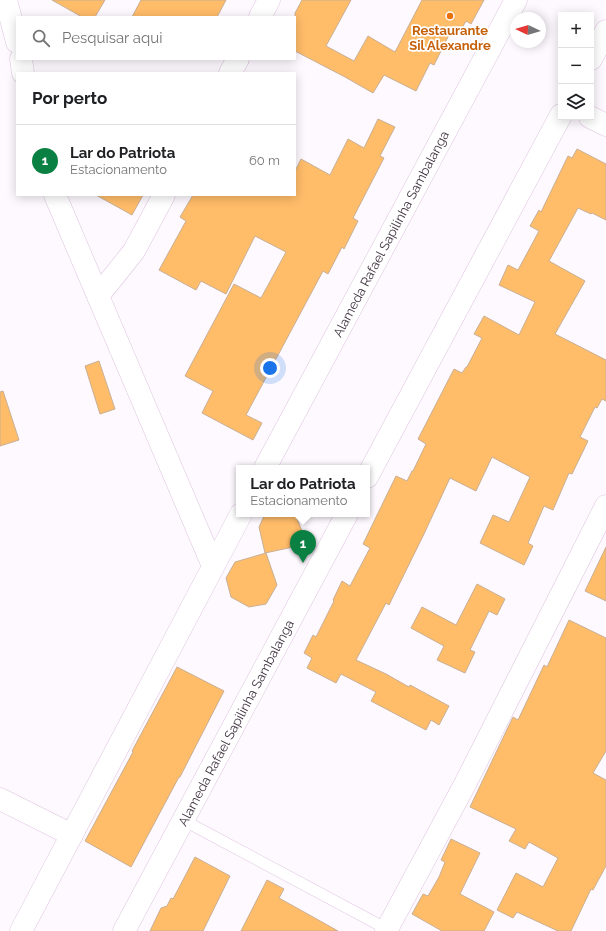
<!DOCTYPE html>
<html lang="pt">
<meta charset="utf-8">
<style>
body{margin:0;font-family:Raleway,sans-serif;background:#f6f6f6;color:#202124}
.controls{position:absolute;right:12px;top:12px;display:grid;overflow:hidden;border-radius:0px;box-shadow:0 2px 10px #0003}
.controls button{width:36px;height:36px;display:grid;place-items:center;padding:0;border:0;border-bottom:1px solid #e0e0e0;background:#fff;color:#202124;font:20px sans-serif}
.compass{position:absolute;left:510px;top:12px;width:36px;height:36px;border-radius:50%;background:#fff;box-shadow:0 2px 10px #0003;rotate:274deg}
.you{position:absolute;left:270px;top:368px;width:14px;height:14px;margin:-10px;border:3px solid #fff;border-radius:50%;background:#1a73e8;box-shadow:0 0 0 6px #1a73e833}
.badge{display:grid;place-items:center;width:26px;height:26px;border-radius:50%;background:#0b8043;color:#fff;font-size:13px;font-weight:700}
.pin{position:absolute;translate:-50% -33px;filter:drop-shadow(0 1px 2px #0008)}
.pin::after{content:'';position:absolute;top:21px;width:14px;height:12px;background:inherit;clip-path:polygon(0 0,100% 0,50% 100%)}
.popup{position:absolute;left:236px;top:465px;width:134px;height:52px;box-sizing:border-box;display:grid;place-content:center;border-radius:0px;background:#fff;filter:drop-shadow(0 1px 3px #0005);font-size:13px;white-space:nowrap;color:#757577}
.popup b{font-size:15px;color:#202124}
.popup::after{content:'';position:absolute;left:50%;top:100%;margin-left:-8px;border:8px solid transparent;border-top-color:#fff}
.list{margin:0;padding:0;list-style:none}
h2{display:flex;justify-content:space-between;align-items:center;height:52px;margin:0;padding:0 16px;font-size:17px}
h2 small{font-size:13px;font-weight:400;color:#757577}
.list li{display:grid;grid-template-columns:26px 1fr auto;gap:12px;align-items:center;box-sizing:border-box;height:72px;padding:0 16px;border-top:1px solid #e0e0e0}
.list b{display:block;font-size:15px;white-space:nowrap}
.list p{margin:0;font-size:13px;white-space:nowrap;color:#757577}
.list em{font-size:13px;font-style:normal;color:#757577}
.icon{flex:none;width:22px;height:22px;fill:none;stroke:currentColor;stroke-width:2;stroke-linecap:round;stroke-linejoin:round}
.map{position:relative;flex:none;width:606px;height:931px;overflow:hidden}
.search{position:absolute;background:#fff;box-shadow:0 2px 10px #0003;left:16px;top:16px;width:280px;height:44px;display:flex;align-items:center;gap:10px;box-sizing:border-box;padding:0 14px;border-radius:0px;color:#757577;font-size:15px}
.panel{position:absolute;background:#fff;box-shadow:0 2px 10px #0003;left:16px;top:72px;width:280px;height:124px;border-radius:0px}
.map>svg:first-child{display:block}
.building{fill:#ffbc69;stroke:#c8af94}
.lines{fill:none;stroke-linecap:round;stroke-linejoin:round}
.lane-casing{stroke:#dec4e0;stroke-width:12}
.street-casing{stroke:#dec4e0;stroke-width:23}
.lane{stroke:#fff;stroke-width:11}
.street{stroke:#fff;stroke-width:22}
.food-dot{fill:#e8710a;stroke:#fff;stroke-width:1.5}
.labels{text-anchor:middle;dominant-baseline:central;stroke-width:3.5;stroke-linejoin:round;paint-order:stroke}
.food-label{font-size:13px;font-weight:bold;fill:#c56008;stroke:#fff}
.street-label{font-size:13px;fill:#403540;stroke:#fff}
</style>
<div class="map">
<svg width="606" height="931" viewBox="0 0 606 931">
<rect width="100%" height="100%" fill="#fef9ff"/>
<!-- building -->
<g class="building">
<polygon points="52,0 105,0 95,17 82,17"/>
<polygon points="141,0 226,0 217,17 132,17"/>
<polygon points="302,0 351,0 326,46 354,61 368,36 395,52 422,0 484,0 471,24 466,21 458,35 451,31 434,65 430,63 416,91 384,75 373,93 345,77 295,51 295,13"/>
<polygon points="378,119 395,127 380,156 384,158 353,218 358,221 344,249 342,247 328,274 323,271 246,415 262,423 253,440 202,413 213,391 185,376 234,284 261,298 286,252 255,236 226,294 201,281 196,290 159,270 186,221 180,217 193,195 295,195 295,171 301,159 330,175 348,139 364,148"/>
<polygon points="577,149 606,164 606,220 592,213 591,214 578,208 549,261 585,281 555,334 606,360 606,401 602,399 597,408 595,407 580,437 588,441 572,474 569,473 553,510 544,506 528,543 533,546 524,565 480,543 493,515 509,522 530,477 492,457 476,491 450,478 424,534 389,605 386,603 356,660 386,674 409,687 410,685 449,706 439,725 431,720 426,730 371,701 376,692 341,674 336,683 307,668 312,658 304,653 313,635 316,637 334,601 333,600 342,581 350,586 370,548 363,544 396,476 407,481 412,471 413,471 426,444 418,439 454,369 462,373 466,367 467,367 482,338 474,334 484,316 519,335 535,302 499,285 508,265 518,270 539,231 530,226 539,210 541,212 568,156 572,158"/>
<polygon points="96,195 143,195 132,215"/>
<polygon points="99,361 115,409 100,414 85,366"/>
<polygon points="3,391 19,440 0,446 0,392"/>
<polygon points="265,514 295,514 302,531 293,547 265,553 259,527"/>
<polygon points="606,547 606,601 585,591"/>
<polygon points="266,553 277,585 266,604 249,607 231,597 226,578 235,562"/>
<polygon points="477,584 505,599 497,615 489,611 470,650 475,652 465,673 437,660 444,646 411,628 422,607 456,625"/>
<polygon points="569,620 606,638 606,751 593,773 606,780 606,866 593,890 591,889 571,931 558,931 517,912 513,918 497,910 516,873 543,887 558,858 529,842 525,849 509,841 516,829 470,807 513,717 518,720 544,665 547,667"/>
<polygon points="177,667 224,691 180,777 179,777 131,867 85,841 133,752 132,751"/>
<polygon points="451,839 480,853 460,894 494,912 484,931 442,931 412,914 423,894 428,896 439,877 445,862 441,860"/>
<polygon points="195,857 230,876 203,931 150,931 161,908 167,906 171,898 173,899"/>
<polygon points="267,880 284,889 279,898 338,931 241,931"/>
</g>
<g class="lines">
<!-- lane casing -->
<g class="lane-casing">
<polyline id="lane" points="183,820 387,929"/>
</g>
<!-- street casing -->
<g class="street-casing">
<g id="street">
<polyline points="6,0 17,42"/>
<polyline points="260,17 269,0"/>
<polyline points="21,59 23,73"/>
<polyline points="591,59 606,31"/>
<polyline points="230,73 238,59"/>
<polyline points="590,117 606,125"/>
<polyline points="55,195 213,566"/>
<polyline points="98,296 134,251 164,195"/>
<polyline points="265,468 516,0"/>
<polyline points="367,477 561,115"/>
<polyline points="0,799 72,835"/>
<polyline points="21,931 241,514"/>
<polyline points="124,931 347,514"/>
<polyline points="386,931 464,786 606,506"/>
</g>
</g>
<!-- lane -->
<use href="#lane" class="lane"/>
<!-- street -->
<use href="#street" class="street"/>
</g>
<!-- markers -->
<circle class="food-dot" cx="450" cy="16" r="4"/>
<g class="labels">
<!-- food labels -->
<g class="food-label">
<text x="450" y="30">Restaurante<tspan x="450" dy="15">Sil Alexandre</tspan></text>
</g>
<!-- street labels -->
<g class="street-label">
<text transform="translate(391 234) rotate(-62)">Alameda Rafael Sapilinha Sambalanga</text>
<text transform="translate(236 723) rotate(-62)">Alameda Rafael Sapilinha Sambalanga</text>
</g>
</g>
</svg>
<div class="controls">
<button>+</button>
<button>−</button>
<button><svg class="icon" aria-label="layers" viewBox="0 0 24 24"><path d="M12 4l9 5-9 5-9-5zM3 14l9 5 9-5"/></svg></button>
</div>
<svg class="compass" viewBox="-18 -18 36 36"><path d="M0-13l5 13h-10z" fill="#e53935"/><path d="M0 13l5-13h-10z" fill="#757577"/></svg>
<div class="you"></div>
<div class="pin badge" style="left:303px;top:563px">1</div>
<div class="popup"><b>Lar do Patriota</b>Estacionamento</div>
<div class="search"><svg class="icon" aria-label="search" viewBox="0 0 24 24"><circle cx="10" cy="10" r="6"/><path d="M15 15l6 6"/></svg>Pesquisar aqui</div>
<section class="panel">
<h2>Por perto<small></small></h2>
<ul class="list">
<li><span class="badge">1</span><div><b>Lar do Patriota</b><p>Estacionamento</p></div><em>60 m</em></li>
</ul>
</section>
</div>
